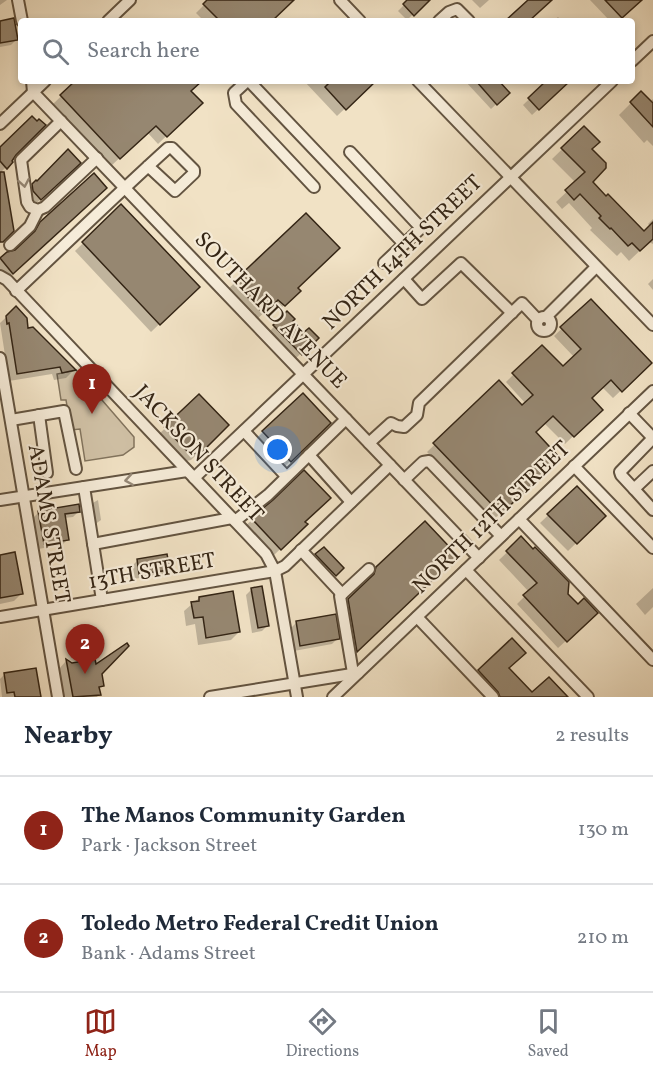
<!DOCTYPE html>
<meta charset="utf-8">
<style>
body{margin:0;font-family:Vollkorn,serif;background:#f6f6f7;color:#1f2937}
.you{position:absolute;left:278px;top:450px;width:21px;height:21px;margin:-15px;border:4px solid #fff;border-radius:50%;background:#1a73e8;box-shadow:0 0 0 9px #1a73e833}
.badge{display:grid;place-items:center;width:39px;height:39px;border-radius:50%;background:#8f2418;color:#fff;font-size:20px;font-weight:700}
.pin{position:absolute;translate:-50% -50px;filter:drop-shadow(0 2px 3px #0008)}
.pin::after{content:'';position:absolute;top:32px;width:21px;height:18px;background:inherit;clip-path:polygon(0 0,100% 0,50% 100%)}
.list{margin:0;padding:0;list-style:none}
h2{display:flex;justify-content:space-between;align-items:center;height:78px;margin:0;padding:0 24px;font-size:26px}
h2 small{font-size:20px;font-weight:400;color:#747a83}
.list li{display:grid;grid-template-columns:39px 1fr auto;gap:18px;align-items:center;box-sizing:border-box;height:108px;padding:0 24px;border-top:2px solid #e0e1e3}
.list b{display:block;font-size:22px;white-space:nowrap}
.list p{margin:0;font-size:20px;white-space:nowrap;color:#747a83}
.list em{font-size:20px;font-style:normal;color:#747a83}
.icon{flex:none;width:33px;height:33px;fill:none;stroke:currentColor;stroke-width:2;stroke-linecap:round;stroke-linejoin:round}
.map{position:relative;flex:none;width:653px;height:697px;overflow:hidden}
.search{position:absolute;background:#fff;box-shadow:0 3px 9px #0003;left:18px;right:18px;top:18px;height:66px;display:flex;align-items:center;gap:15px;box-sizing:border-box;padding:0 21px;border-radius:6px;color:#747a83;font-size:22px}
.sheet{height:294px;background:#fff}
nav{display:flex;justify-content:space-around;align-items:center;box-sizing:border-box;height:84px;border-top:2px solid #e0e1e3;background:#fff;font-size:16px;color:#747a83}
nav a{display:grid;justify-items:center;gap:3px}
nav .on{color:#8f2418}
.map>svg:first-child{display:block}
.green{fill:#d1c2a7;stroke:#82745e;stroke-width:1.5}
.shadow{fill:#0003}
.building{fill:#968771;stroke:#342515;stroke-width:1.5}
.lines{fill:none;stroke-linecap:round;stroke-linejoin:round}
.minor-casing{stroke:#635441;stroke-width:14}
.minor{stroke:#f6ecd9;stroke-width:10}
.oneway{stroke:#958877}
.labels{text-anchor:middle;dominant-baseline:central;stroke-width:4.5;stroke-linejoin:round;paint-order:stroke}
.street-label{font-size:22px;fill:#342515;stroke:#f6ecd9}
</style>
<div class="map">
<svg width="653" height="697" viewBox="0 0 653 697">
<rect width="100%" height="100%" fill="#f1e2c5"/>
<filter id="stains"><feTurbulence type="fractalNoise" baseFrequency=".00333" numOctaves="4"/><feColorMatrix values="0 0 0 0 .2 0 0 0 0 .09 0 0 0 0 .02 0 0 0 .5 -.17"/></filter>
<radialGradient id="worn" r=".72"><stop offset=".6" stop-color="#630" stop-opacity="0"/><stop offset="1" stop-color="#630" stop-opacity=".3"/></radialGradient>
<!-- green -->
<polygon class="green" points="76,370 134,437 134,447 123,455 85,461 80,429 71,430 66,400 61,400 57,374"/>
<!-- shadow -->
<g class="shadow">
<polygon points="0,0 7,0 0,5"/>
<polygon points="209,0 292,0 270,21 204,21 196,13"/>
<polygon points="409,0 428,0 407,20 398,11"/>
<polygon points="472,0 489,0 480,8"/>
<polygon points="590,0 640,0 618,21 610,21"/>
<polygon points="558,17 562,21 553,21"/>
<polygon points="0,22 17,39 11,45 0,47"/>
<polygon points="77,81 196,81 190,91 201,103 158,144 147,132 111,166 53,104"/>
<polygon points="304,81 367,81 371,84 337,116"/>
<polygon points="465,81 497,81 508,93 491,109"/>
<polygon points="548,81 568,81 532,115 523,105"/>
<polygon points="641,93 650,102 653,99 653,146 647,140 644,143 619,115"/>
<polygon points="584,128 591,149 591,182 643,233 650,226 648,224 653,219 653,244 649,242 629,261 621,252 617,256 590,230 592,228 569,203 562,209 556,202 576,183 552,159"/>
<polygon points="0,149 14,154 11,162 2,171 13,230 0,243"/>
<polygon points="67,175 28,211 21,203 21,197 36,182"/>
<polygon points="96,196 4,281 0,277 0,260 7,253 16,252 42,223"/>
<polygon points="121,206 198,287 151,332 75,251"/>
<polygon points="306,215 296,288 299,291 276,313 270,307 255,321 226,291"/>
<polygon points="653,279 653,290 648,284"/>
<polygon points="591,301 650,363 613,398 602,387 590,398 601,409 565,444 544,423 534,432 558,458 492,521 427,452 499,382 522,407 526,404 506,382 514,374 562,368 574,357 554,336"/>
<polygon points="16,308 27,329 74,370 66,378 54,380 52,374 9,381 0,323"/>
<polygon points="287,313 291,321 304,334 317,338 295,359 269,332"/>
<polygon points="303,395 329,423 282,469 255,440"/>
<polygon points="199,396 227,425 191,460 182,462 157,436"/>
<polygon points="577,488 604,516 568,551 540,523"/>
<polygon points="98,500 101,520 94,525 91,504"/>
<polygon points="274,501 306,524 272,557 244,527"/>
<polygon points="79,511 73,517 64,518 68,539 62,545 38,549 33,518 39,512"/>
<polygon points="521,539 588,621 558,648 517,604 529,592 499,560"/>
<polygon points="324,549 342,568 329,581 311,561"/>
<polygon points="456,556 349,658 341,608 367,583 369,577 377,569"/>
<polygon points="0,557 21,594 14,601 0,604"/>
<polygon points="137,561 168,569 162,575 133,579 132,566"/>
<polygon points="653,588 653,607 645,615 636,604"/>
<polygon points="252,589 267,626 262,631 252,633 246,595"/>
<polygon points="199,598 239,632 231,640 198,645 195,624 186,626 184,611"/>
<polygon points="296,623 338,638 332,644 294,651 291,628"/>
<polygon points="512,640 508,669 532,694 566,697 489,697 471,679"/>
<polygon points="66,661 72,665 100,673 102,685 98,689 99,694 97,697 64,697 59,669"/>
<polygon points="5,674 40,697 2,697 0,679"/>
</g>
<!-- building -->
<g class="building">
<polygon points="207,0 294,0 272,21 220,21 203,4"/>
<polygon points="407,0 430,0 414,16 403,4"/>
<polygon points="528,0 552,0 529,21 505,21"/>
<polygon points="605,0 642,0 622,18"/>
<polygon points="14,18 18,40 0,43 0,21"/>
<polygon points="75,81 202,81 191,91 203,103 167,137 156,126 120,159 60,95"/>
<polygon points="331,81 376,81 346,110 325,87"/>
<polygon points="476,81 499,81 510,93 497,105"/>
<polygon points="546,81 570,81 539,110 528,98"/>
<polygon points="641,91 653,103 653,127 630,102"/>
<polygon points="32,116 37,121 39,119 46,125 16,155 12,161 13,162 7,169 0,161 0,147"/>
<polygon points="584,126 600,142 592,149 606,163 606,168 593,182 606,196 608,194 644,231 653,222 653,239 640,251 632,243 628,246 611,228 610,229 599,218 601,216 580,194 574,200 565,190 585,172 561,148"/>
<polygon points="68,149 81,163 41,200 33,191 32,184 36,180 37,181"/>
<polygon points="0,172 4,172 14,231 3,242 0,242"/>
<polygon points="94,173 107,188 13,274 0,258 7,252 15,250 35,231 40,222"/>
<polygon points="121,204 200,287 160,325 82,242"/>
<polygon points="306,213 340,248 298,288 301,291 285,306 278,300 264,314 233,282"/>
<polygon points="591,299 652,363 622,392 611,380 592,398 603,410 574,437 553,416 536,432 560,458 501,514 433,443 499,380 522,405 533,395 512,373 542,345 563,366 581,349 560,327"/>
<polygon points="16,306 27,318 28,328 33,327 76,370 62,373 60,367 17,374 9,323 7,324 6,316"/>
<polygon points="287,311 295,319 293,321 304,332 309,328 319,338 302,355 273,325"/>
<polygon points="303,393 331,423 291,462 262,431"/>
<polygon points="199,394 229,425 201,453 190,454 164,427"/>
<polygon points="304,470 331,498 305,522 308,524 281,550 251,518 273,500"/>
<polygon points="577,486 606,516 577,544 547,514"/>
<polygon points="79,504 80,512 65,514 69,540 44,544 38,511"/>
<polygon points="425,521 458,556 357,652 348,599 374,574 376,567"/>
<polygon points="521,536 533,549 535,547 569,582 568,594 578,604 584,598 598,613 567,642 523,595 537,583 506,551"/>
<polygon points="324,547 344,568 336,576 315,554"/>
<polygon points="15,552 23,594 0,598 0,555"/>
<polygon points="167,554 170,570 139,574 137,559"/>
<polygon points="262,586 269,626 258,628 251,588"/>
<polygon points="233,591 240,632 206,638 203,617 194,618 191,602 199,601 199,597"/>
<polygon points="336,614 340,639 300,646 296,621"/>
<polygon points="512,638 526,653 509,668 532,692 549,677 568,697 500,697 498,692 478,670"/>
<polygon points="127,643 129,646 102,674 104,686 99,687 101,695 73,697 66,659 72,663 95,659 96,664"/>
<polygon points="36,668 41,697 15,697 14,692 7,693 4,673"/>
</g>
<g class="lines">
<!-- minor casing -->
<g class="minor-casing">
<g id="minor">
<polyline points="18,0 22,21"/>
<polyline points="340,0 360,21"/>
<polyline points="108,21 130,0"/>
<polyline points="439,21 449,12 457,9 469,21"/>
<polyline points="632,61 653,41"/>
<polyline points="32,81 33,92 479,558"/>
<polyline points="247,81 234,93 236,104 314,187"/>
<polyline points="249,81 404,244"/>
<polyline points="418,81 653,325"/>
<polyline points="61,121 21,160 27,202 30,207 38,210 45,207 97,158"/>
<polyline points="0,124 45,81"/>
<polyline points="350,152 421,228 384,263"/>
<polyline points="10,245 30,226 38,210"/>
<polyline points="0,276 7,280 266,554 275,571 297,697"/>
<polyline points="404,279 422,299 461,263 512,313"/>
<path d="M16,291C67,243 117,194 168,148H172L194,170V173L175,191L148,166"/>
<circle cx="544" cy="324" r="7"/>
<polyline points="546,317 596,267"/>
<polyline points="0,358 58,697"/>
<polyline points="629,413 653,438"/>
<polyline points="39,415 47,473"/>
<polyline points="11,420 64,411 76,469"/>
<polyline points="244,431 286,476"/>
<polyline points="653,438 620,472 621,475 634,489 653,471"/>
<polyline points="369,443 391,423 397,426 404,427 417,415 419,403 522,303 538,320"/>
<polyline points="309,455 351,502"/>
<polyline points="574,466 653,548"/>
<polyline points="194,478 612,81"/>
<polyline points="404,480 423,462 429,461 501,536"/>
<polyline points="84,487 102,600"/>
<polyline points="634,489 653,510"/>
<polyline points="0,500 187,471"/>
<polyline points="519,519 653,660"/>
<polyline points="235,521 268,495 346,419"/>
<polyline points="93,544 232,518"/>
<polyline points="301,550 342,594"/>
<polyline points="466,570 588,697"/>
<polyline points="0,617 275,571 285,566 390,465"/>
<polyline points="417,617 493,697"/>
<polyline points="353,673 340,596 369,569"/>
<polyline points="210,697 358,673"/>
<polyline points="333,697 653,391"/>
</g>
</g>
<!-- minor -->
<use href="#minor" class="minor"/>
</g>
<!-- one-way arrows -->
<defs><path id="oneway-chevron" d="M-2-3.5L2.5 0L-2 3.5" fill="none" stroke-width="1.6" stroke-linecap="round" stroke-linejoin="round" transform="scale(1.5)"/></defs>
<g class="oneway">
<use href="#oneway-chevron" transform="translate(24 183) rotate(80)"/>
<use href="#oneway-chevron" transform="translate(129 480) rotate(171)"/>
</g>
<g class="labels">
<!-- street labels -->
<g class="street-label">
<text transform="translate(403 253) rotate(-44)">NORTH 14TH STREET</text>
<text transform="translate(270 311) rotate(46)">SOUTHARD AVENUE</text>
<text transform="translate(198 454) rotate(47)">JACKSON STREET</text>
<text transform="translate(492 518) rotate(-44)">NORTH 12TH STREET</text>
<text transform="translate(48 524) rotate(80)">ADAMS STREET</text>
<text transform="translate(152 572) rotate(-10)">13TH STREET</text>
</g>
</g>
<rect width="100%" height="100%" filter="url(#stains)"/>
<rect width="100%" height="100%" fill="url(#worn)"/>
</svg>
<div class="you"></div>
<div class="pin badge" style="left:92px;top:414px">1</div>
<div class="pin badge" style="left:85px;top:674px">2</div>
<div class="search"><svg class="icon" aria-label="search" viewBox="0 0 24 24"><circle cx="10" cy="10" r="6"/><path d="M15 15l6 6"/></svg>Search here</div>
</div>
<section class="sheet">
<h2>Nearby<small>2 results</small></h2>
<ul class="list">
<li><span class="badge">1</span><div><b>The Manos Community Garden</b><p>Park · Jackson Street</p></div><em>130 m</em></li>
<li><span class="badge">2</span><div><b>Toledo Metro Federal Credit Union</b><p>Bank · Adams Street</p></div><em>210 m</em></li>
</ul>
</section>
<nav>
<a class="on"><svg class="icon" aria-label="map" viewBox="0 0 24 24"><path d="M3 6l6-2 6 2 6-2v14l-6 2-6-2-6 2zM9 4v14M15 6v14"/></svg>Map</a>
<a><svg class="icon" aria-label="directions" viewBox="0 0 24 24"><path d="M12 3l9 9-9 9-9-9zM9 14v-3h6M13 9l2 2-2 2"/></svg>Directions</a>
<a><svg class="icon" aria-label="saved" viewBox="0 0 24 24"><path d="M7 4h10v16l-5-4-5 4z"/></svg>Saved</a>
</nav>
